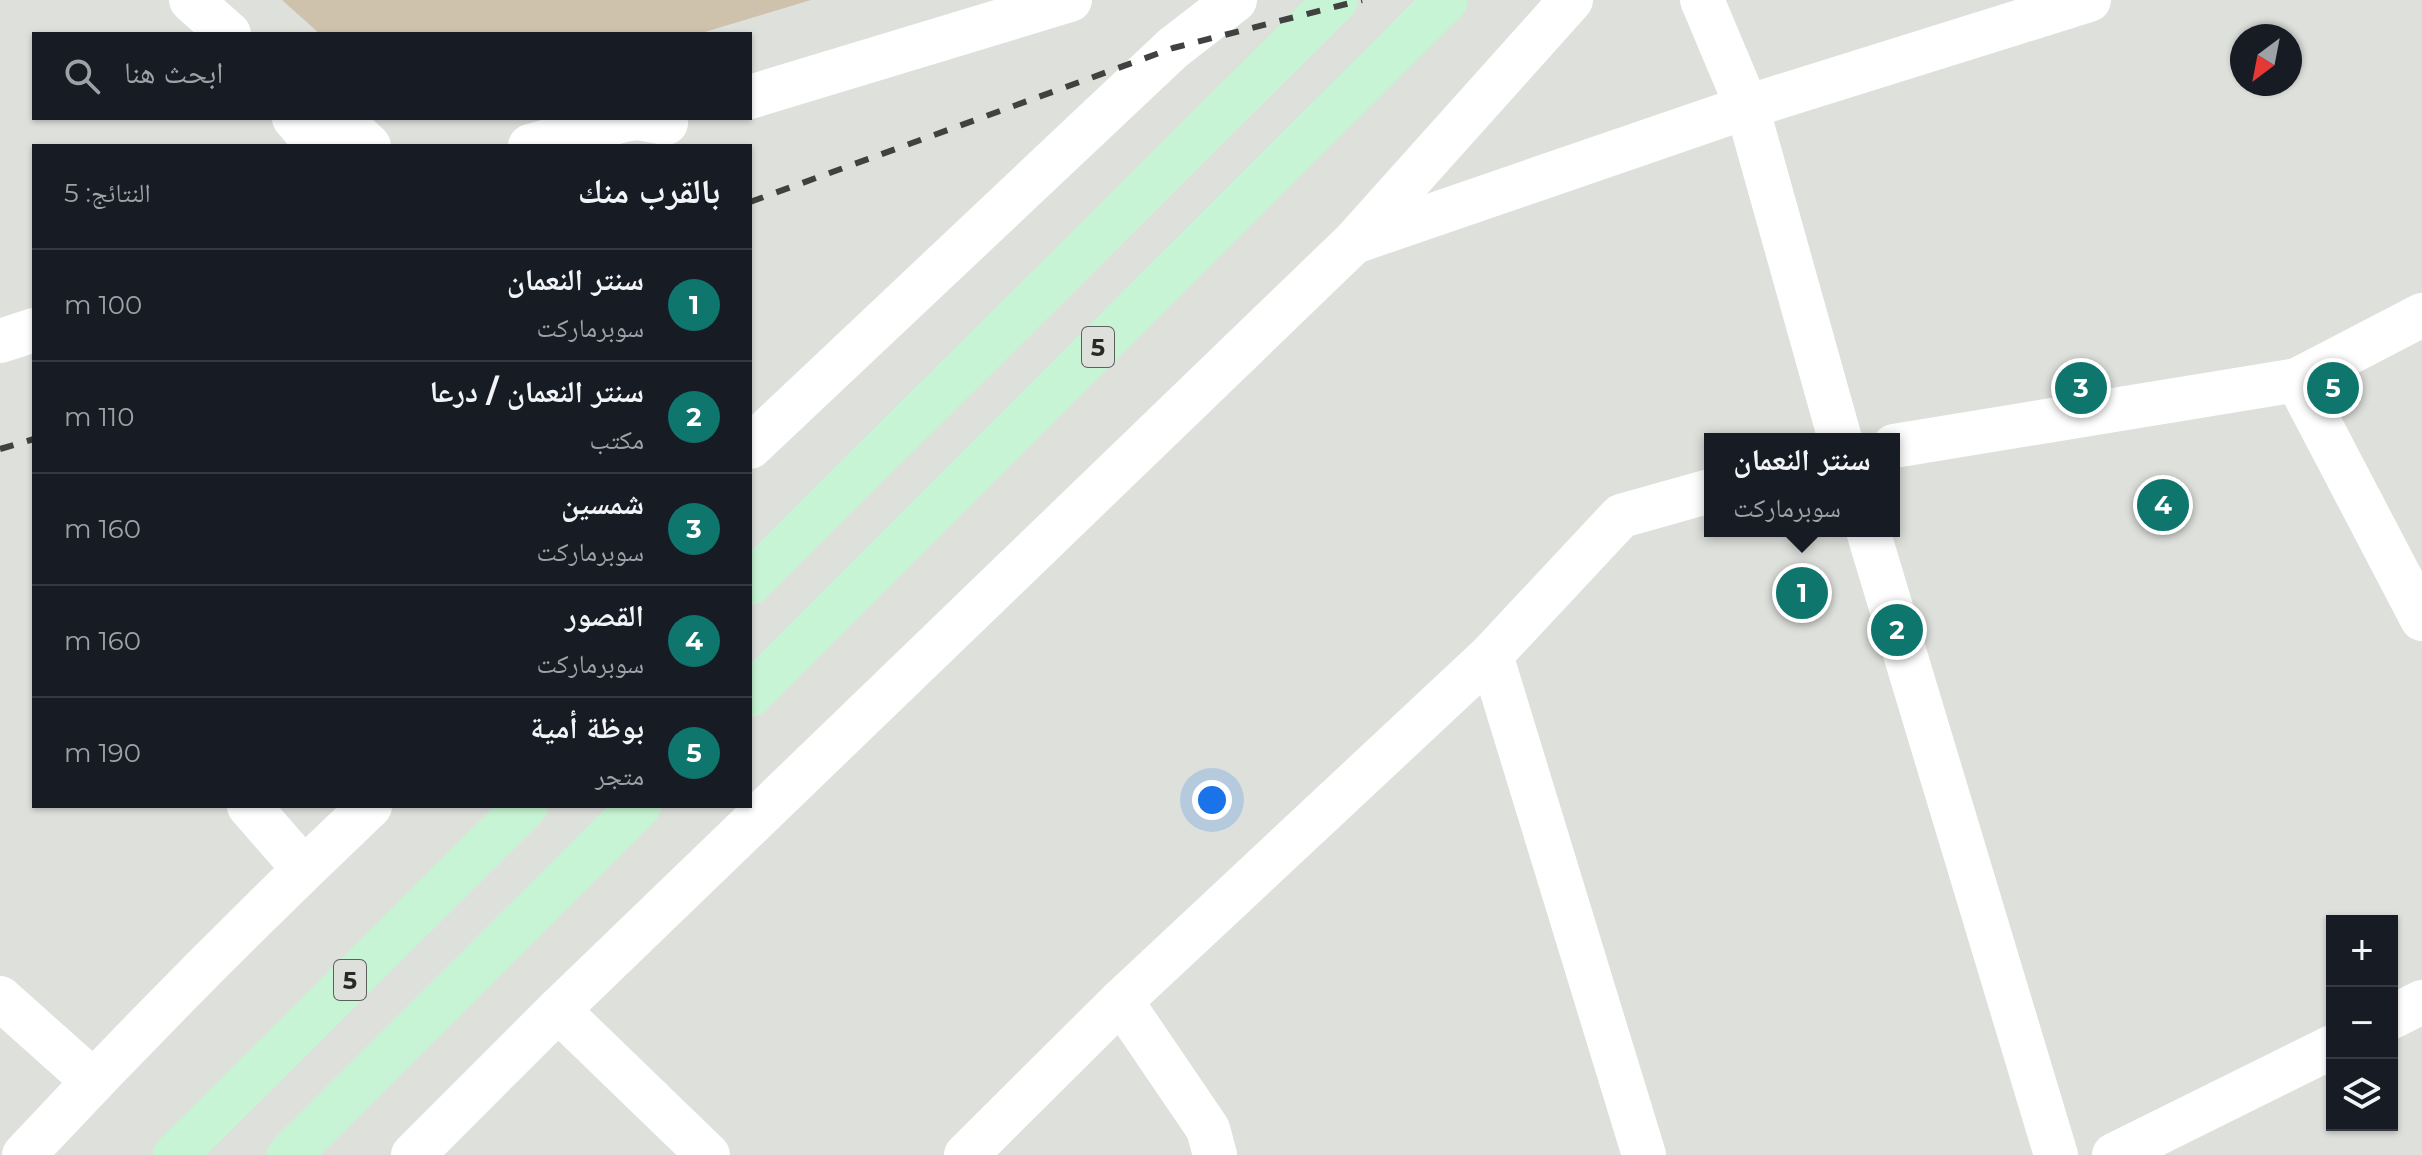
<!DOCTYPE html>
<html lang="ar">
<meta charset="utf-8">
<style>
body{margin:0;font-family:Montserrat,"Noto Naskh Arabic",sans-serif;background:#242831;color:#f1f3f6;direction:rtl}
.controls{position:absolute;right:24px;bottom:24px;display:grid;overflow:hidden;border-radius:0px;box-shadow:0 2px 6px #0004}
.controls button{width:72px;height:72px;display:grid;place-items:center;padding:0;border:0;border-bottom:2px solid #363941;background:#171b24;color:#f1f3f6;font:40px sans-serif}
.compass{position:absolute;left:2230px;top:24px;width:72px;height:72px;border-radius:50%;background:#171b24;box-shadow:0 2px 6px #0004;rotate:212deg}
.you{position:absolute;left:1212px;top:800px;width:28px;height:28px;margin:-20px;border:6px solid #fff;border-radius:50%;background:#1a73e8;box-shadow:0 0 0 12px #1a73e833}
.badge{display:grid;place-items:center;width:52px;height:52px;border-radius:50%;background:#0f766e;color:#fff;font-size:26px;font-weight:700}
.pin{position:absolute;translate:-50% -50%;border:4px solid #fff;box-shadow:0 2px 8px #0006}
.popup{position:absolute;left:1704px;top:433px;width:196px;height:104px;box-sizing:border-box;display:grid;place-content:center;border-radius:0px;background:#171b24;filter:drop-shadow(0 2px 6px #0005);font-size:26px;white-space:nowrap;color:#9ea1a6}
.popup b{font-size:30px;color:#f1f3f6}
.popup::after{content:'';position:absolute;left:50%;top:100%;margin-left:-16px;border:16px solid transparent;border-top-color:#171b24}
.list{margin:0;padding:0;list-style:none}
h2{display:flex;justify-content:space-between;align-items:center;height:104px;margin:0;padding:0 32px;font-size:34px}
h2 small{font-size:26px;font-weight:400;color:#9ea1a6}
.list li{display:grid;grid-template-columns:52px 1fr auto;gap:24px;align-items:center;box-sizing:border-box;height:112px;padding:0 32px;border-top:2px solid #363941}
.list b{display:block;font-size:30px;white-space:nowrap}
.list p{margin:0;font-size:26px;white-space:nowrap;color:#9ea1a6}
.list em{font-size:26px;font-style:normal;color:#9ea1a6}
.icon{flex:none;width:44px;height:44px;fill:none;stroke:currentColor;stroke-width:2;stroke-linecap:round;stroke-linejoin:round}
.map{position:relative;flex:none;width:2422px;height:1155px;overflow:hidden;direction:ltr}
.search{position:absolute;background:#171b24;box-shadow:0 2px 6px #0004;left:32px;top:32px;width:720px;height:88px;display:flex;align-items:center;gap:20px;box-sizing:border-box;padding:0 28px;border-radius:0px;color:#9ea1a6;font-size:30px}
.panel{position:absolute;background:#171b24;box-shadow:0 2px 6px #0004;left:32px;top:144px;width:720px;height:664px;border-radius:0px;direction:rtl}
.map>svg:first-child{display:block}
.green{fill:#cec2ad}
.lines{fill:none;stroke-linecap:round;stroke-linejoin:round}
.minor{stroke:#fff;stroke-width:44}
.tertiary{stroke:#fff;stroke-width:44}
.primary{stroke:#c7f4d4;stroke-width:44}
.rail{stroke:#404240;stroke-width:6;stroke-dasharray:14 14;stroke-linecap:butt}
.labels{text-anchor:middle;dominant-baseline:central;stroke-width:6;stroke-linejoin:round;paint-order:stroke}
.shield{fill:#dee0dc;stroke:#5f605e;stroke-width:2}
.shield-label{font-size:24px;font-weight:bold;fill:#282928}
</style>
<div class="map">
<svg width="2422" height="1155" viewBox="0 0 2422 1155">
<rect width="100%" height="100%" fill="#dee0dc"/>
<!-- green -->
<polygon class="green" points="282,0 811,0 698,34 320,34"/>
<g class="lines">
<!-- minor -->
<g class="minor">
<polyline points="191,0 229,34"/>
<polyline points="750,97 1070,0"/>
<polyline points="294,118 318,146"/>
<polyline points="339,118 369,146"/>
<polyline points="530,146 624,120 638,118 666,123"/>
<polyline points="1357,241 1747,107"/>
<polyline points="0,341 34,330"/>
<polyline points="2297,380 2422,619"/>
<polyline points="750,447 1173,48 1235,0"/>
<polyline points="1491,655 1644,1155"/>
<polyline points="249,806 304,869"/>
<polyline points="0,998 93,1081"/>
<polyline points="1121,1001 1208,1129 1215,1155"/>
<polyline points="558,1010 708,1155"/>
<polyline points="2392,1017 2422,1002"/>
<path d="M24,1155C136,1035 251,919 370,806"/>
<polyline points="413,1155 558,1010 1355,241 1571,0"/>
<polyline points="2114,1155 2332,1047"/>
</g>
<!-- tertiary -->
<g class="tertiary">
<polyline points="1702,0 1747,107 1840,439"/>
<polyline points="1747,107 2089,0"/>
<polyline points="1894,446 2297,380 2422,315"/>
<polyline points="1868,531 2056,1155"/>
<polyline points="966,1155 1121,1001 1491,655 1621,516 1710,491"/>
</g>
<!-- primary -->
<g class="primary">
<polyline points="750,583 1336,0"/>
<polyline points="750,695 1446,0"/>
<polyline points="175,1155 526,806"/>
<polyline points="289,1155 639,806"/>
</g>
<!-- rail -->
<g class="rail">
<polyline points="750,202 1173,48 1362,0"/>
<polyline points="0,449 34,439"/>
</g>
</g>
<g class="labels">
<!-- shield labels -->
<g class="shield">
<rect x="1082" y="327" width="32" height="40" rx="6"/>
<rect x="334" y="960" width="32" height="40" rx="6"/>
</g>
<g class="shield-label">
<text x="1098" y="347">5</text>
<text x="350" y="980">5</text>
</g>
</g>
</svg>
<div class="controls">
<button>+</button>
<button>−</button>
<button><svg class="icon" aria-label="layers" viewBox="0 0 24 24"><path d="M12 4l9 5-9 5-9-5zM3 14l9 5 9-5"/></svg></button>
</div>
<svg class="compass" viewBox="-18 -18 36 36"><path d="M0-13l5 13h-10z" fill="#e53935"/><path d="M0 13l5-13h-10z" fill="#9ea1a6"/></svg>
<div class="you"></div>
<div class="pin badge" style="left:1802px;top:593px">1</div>
<div class="popup"><b>سنتر النعمان</b>سوبرماركت</div>
<div class="pin badge" style="left:1897px;top:630px">2</div>
<div class="pin badge" style="left:2081px;top:388px">3</div>
<div class="pin badge" style="left:2163px;top:505px">4</div>
<div class="pin badge" style="left:2333px;top:388px">5</div>
<div class="search"><svg class="icon" aria-label="search" viewBox="0 0 24 24"><circle cx="10" cy="10" r="6"/><path d="M15 15l6 6"/></svg>ابحث هنا</div>
<section class="panel">
<h2>بالقرب منك<small>النتائج: 5</small></h2>
<ul class="list">
<li><span class="badge">1</span><div><b>سنتر النعمان</b><p>سوبرماركت</p></div><em>100 m</em></li>
<li><span class="badge">2</span><div><b>سنتر النعمان / درعا</b><p>مكتب</p></div><em>110 m</em></li>
<li><span class="badge">3</span><div><b>شمسين</b><p>سوبرماركت</p></div><em>160 m</em></li>
<li><span class="badge">4</span><div><b>القصور</b><p>سوبرماركت</p></div><em>160 m</em></li>
<li><span class="badge">5</span><div><b>بوظة أمية</b><p>متجر</p></div><em>190 m</em></li>
</ul>
</section>
</div>
